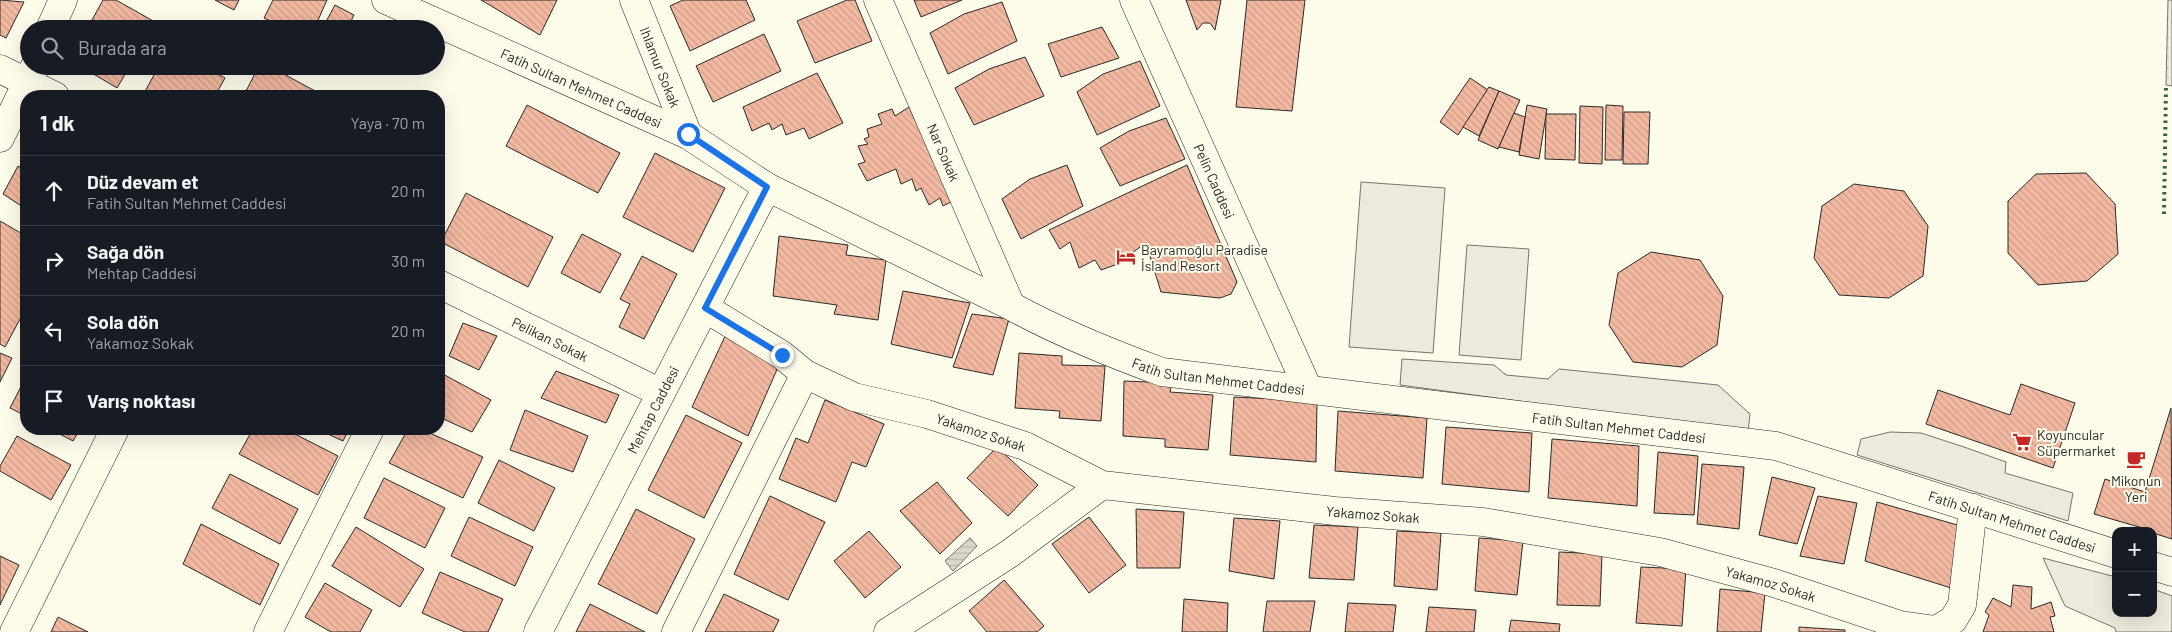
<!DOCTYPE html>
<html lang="tr">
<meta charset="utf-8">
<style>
body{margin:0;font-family:Barlow,sans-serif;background:#242831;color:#f1f3f6}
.controls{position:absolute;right:15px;bottom:15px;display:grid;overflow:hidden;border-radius:10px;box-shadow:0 5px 20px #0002}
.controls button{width:45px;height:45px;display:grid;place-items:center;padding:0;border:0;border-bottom:1px solid #363941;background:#171b24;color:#f1f3f6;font:25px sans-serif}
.stop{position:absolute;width:15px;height:15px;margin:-11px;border:4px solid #1a73e8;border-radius:50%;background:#fff}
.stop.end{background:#1a73e8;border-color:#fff;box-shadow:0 1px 5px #0008}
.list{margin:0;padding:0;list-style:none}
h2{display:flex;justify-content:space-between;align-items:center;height:65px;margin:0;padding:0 20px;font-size:21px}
h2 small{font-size:16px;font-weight:400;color:#9ea1a6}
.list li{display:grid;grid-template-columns:32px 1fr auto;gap:15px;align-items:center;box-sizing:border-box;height:70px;padding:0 20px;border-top:1px solid #363941}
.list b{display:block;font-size:19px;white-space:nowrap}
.list p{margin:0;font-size:16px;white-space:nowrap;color:#9ea1a6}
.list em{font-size:16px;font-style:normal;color:#9ea1a6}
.icon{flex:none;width:28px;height:28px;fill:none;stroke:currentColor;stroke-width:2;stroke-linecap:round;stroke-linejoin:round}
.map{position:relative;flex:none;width:2172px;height:632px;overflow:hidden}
.search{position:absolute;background:#171b24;box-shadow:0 5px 20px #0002;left:20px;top:20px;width:425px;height:55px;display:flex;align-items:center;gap:12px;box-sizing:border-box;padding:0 18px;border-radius:28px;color:#9ea1a6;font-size:19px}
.panel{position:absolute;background:#171b24;box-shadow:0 5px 20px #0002;left:20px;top:90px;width:425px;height:345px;border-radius:20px}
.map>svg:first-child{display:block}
.grass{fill:url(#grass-dots);stroke:#74746e}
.pitch{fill:#ecebdb;stroke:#74746e}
.parking{fill:#eceadb;stroke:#74746e}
.water{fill:url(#water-rules);stroke:#74746e}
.building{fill:url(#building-back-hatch);stroke:#2b2b2b}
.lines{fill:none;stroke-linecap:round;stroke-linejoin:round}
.minor-casing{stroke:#2b2b2b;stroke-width:29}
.minor{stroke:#fdfbea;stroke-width:28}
.hedge{stroke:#34623c;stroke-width:4;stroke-dasharray:2.5 4;stroke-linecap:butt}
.route{stroke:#1a73e8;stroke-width:6}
.labels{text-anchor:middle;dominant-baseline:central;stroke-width:4;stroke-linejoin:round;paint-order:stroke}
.street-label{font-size:14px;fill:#2b2b2b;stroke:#fdfbea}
.poi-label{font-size:14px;fill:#2b2b2b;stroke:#fdfbea;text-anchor:start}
</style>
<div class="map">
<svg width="2172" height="632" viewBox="0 0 2172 632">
<defs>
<pattern id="grass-dots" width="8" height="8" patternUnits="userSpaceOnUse" patternTransform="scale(1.25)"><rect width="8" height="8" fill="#ecebdb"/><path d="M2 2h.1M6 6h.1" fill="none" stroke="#cbcabc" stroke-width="1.8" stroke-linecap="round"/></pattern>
<pattern id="water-rules" width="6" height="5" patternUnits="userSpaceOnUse" patternTransform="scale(1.25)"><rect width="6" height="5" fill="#d8d7c9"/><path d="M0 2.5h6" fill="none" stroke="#bab9ad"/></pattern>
<pattern id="building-back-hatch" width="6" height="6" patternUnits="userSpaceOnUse" patternTransform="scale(1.25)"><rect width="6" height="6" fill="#f2b8a0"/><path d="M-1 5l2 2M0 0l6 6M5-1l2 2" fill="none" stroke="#d09e8a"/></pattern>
</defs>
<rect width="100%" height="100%" fill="#fdfbea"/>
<!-- grass -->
<polygon class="grass" points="2168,0 2172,0 2172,86 2166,85"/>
<!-- pitch -->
<g class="pitch">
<polygon points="1361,182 1445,188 1433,353 1349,347"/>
<polygon points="1467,245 1529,249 1521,360 1459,355"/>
</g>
<!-- parking -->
<g class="parking">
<polygon points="1402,359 1494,365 1506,375 1548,379 1559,369 1718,385 1750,414 1748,432 1400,385"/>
<polygon points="1890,432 1921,433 1964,447 2006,462 2005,473 2073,493 2068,521 1857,455 1861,439"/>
<polygon points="2043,558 2116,577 2116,613 2153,613 2153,589 2172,596 2172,632 2116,632 2115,628 2065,606"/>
</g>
<!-- water -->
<polygon class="water" points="970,538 977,546 953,571 945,561"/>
<!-- building -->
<g class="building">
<polygon points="0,0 24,2 6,38 0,35"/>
<polygon points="103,0 116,0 155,22 152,29 87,29"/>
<polygon points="215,0 239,0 234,10"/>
<polygon points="273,0 327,0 314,29 288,29 264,18"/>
<polygon points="481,0 557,0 540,35"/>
<polygon points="683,0 746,0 755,20 690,51 670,6"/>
<polygon points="847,0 855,0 872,41 815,63 797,21"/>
<polygon points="914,0 962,0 921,17"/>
<polygon points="1186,0 1221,0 1215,30 1210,23 1203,23 1197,30"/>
<polygon points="1247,0 1305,0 1292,111 1236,107"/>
<polygon points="1002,2 1017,41 948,74 930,33 964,14"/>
<polygon points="335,5 354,15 347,29 322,29"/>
<polygon points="1102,27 1119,58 1061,77 1048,44"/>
<polygon points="764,34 781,71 713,102 696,66"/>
<polygon points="1025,57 1044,96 974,125 955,88 989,69"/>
<polygon points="1140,61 1160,106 1097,135 1077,92 1103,74"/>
<polygon points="80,66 130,66 117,88"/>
<polygon points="159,66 204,66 225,78 215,96 146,96 143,95"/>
<polygon points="259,66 269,66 315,91 312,96 256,96 246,91"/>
<polygon points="817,73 843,123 809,139 804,128 786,135 782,124 772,130 769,123 752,131 743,107"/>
<polygon points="1470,78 1488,90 1458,135 1440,122"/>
<polygon points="1489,87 1499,91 1479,136 1463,127"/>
<polygon points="1499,91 1520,100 1498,149 1478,140"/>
<polygon points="527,105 620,153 598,193 506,146"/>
<polygon points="1527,105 1547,109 1539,159 1519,155"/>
<polygon points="1606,105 1623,106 1622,160 1605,160"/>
<polygon points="1580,106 1603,107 1602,164 1579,163"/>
<polygon points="909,107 953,201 943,206 940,198 929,205 921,188 916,191 912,179 901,184 896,169 867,181 858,164 865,162 858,146 868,144 864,139 869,137 867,129 882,124 878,114 892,109 895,116"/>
<polygon points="1624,112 1650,112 1648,164 1623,164"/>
<polygon points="1514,113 1525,117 1519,152 1499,147"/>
<polygon points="1546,114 1576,114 1575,160 1545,159"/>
<polygon points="1166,118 1185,159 1120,186 1100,148 1129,131"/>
<polygon points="655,153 725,188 693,252 623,217"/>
<polygon points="1067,165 1083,206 1021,239 1002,199 1030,179"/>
<polygon points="1187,165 1237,282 1231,294 1220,298 1161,292 1146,243 1126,257 1129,260 1101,270 1095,260 1079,268 1070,242 1060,249 1049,230"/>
<polygon points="18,166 26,171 26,209 3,194"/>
<polygon points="2086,173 2115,204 2118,254 2087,281 2038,285 2008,253 2008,201 2036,174"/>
<polygon points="1854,184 1904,191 1928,226 1923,276 1889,298 1839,295 1814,258 1822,206"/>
<polygon points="466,193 553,237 528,287 441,242"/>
<polygon points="0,221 26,236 26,308 5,347 0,344"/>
<polygon points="582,234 621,254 600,293 561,273"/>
<polygon points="779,236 848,245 846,255 886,260 878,320 834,314 837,305 773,296"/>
<polygon points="1651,252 1700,260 1723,296 1717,345 1682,367 1633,362 1609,325 1618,273"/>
<polygon points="642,256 677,274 644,339 619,327 630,304 620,299"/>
<polygon points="903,291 970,303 952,358 891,344"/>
<polygon points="972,314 1009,319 993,375 953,367"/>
<polygon points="463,323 497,336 479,370 449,356"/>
<polygon points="727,332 782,358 748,436 692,407"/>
<polygon points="0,353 12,358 0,382"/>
<polygon points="1019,353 1062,356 1062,365 1105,366 1101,421 1059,418 1060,411 1015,408"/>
<polygon points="556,371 619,395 606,423 541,398"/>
<polygon points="439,372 491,400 472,432 439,417"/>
<polygon points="26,377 26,416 10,408"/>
<polygon points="1124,381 1172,383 1170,392 1213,395 1208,450 1165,447 1165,439 1123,436"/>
<polygon points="2021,384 2075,403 2053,468 1926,424 1938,390 2010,415"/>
<polygon points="1234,397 1317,401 1316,462 1230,455"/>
<polygon points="825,400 884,424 866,467 852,462 836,502 779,479 796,438 808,443"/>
<polygon points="2171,408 2172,539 2153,533 2153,531 2094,514 2105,479 2145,492"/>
<polygon points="525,410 588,436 573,472 510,450"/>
<polygon points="1338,411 1427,418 1423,478 1335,471"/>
<polygon points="686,415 742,443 704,518 648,490"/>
<polygon points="1446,427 1532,433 1529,492 1442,484"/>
<polygon points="50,429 80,429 73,441"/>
<polygon points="253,429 285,429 338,456 318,495 239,454"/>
<polygon points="317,429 349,429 343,441"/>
<polygon points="408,429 421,429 483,457 463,498 389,463"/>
<polygon points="17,436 71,465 51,500 0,471 0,466"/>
<polygon points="1552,439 1639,446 1637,506 1548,498"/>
<polygon points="997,447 1038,485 1008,516 967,478"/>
<polygon points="1658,452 1698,456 1694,515 1654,513"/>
<polygon points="499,460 555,488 534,531 478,503"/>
<polygon points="1702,464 1744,467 1739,529 1697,524"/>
<polygon points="230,474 298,509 280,544 212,508"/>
<polygon points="1772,477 1815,488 1797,544 1759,535"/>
<polygon points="384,478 445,508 425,548 364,518"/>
<polygon points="937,482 972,523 940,554 900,511"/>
<polygon points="770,496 825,522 788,600 734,574"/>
<polygon points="1818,496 1857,503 1844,564 1800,556"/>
<polygon points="1877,502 1961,526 1951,588 1865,561"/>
<polygon points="636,509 695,539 657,614 598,584"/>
<polygon points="1136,509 1184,512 1180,568 1137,568"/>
<polygon points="469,517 533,547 515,586 451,556"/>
<polygon points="1089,517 1126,565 1089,593 1052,544"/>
<polygon points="1234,518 1280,521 1274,579 1229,571"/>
<polygon points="201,524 279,564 260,605 183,564"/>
<polygon points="1314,525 1358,527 1354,580 1309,578"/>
<polygon points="356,527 424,569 400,607 332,566"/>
<polygon points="869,531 901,567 865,598 834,561"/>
<polygon points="1397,531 1441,533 1437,590 1394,586"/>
<polygon points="1479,538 1523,541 1517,595 1475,591"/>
<polygon points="1559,552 1602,554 1600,606 1557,605"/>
<polygon points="0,556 19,565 0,605"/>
<polygon points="1641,567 1686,569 1682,626 1636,623"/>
<polygon points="440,572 503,599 488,632 465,632 422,613"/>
<polygon points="1004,580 1044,626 1037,632 987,632 969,611"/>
<polygon points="325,583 372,610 360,632 331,632 305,617"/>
<polygon points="2013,585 2032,587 2031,609 2051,602 2055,616 2050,617 2054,632 1983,632 1989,615 1985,612 1993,598 2011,607"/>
<polygon points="1720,589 1765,593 1761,632 1717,632"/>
<polygon points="724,594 779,620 773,632 705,632"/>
<polygon points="1184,599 1228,603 1227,632 1182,632"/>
<polygon points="1267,601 1315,601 1310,632 1263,632"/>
<polygon points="1348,603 1396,605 1393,632 1345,632"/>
<polygon points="590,604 645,632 576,632"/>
<polygon points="1429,607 1476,610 1474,632 1426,632"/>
<polygon points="58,617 88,632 51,632"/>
<polygon points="1511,620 1560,624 1559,632 1509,632"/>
<polygon points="1799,627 1845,630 1845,632 1799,632"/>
</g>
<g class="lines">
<!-- minor casing -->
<g class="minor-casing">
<g id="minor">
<path id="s1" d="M386,0L688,135L767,187L1011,306C1060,333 1110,353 1162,372L1776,446L2116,554"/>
<path id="s2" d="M634,0L688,135"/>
<path id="s3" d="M878,0L1011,306"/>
<path id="s4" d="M1134,0L1308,389"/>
<polyline points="50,29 63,0"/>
<polyline points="0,69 55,96"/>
<polyline points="0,138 35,66"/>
<path id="s5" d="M439,284L661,393"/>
<path id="s6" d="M705,308L782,355L805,374L854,397L927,414L1025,446L1102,485L1335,511L1483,522L1660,552L1774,583L1900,625L1936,630L1953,620L1962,605L1973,508"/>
<polyline points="2153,566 2172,572"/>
<polyline points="14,632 115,429"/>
<polyline points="268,632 370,429"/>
<path id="s7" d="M538,632L767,187"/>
<polyline points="676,632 805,374"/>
<polyline points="888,632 1009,554 1102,485"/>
</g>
</g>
<!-- minor -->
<use href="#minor" class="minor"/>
<!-- hedge -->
<polyline class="hedge" points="2164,214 2166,85"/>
</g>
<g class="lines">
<!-- route -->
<polyline class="route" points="688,134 767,187 705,308 782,355"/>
</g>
<!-- icons -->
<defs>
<g id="hotel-bare" transform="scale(1.5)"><path d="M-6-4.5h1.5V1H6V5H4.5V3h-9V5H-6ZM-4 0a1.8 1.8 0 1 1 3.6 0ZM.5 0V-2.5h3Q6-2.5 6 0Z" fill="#c62828" stroke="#fdfbea" stroke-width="2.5" paint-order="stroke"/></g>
<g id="supermarket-bare" transform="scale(1.5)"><path d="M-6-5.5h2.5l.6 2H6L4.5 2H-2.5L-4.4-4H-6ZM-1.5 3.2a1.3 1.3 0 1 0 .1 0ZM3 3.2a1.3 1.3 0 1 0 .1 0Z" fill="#c62828" stroke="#fdfbea" stroke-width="2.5" paint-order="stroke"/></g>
<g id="cafe-bare" transform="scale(1.5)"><path d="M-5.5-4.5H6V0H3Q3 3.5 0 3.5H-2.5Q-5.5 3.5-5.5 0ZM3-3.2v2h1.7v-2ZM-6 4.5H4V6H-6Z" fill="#c62828" stroke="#fdfbea" stroke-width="2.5" paint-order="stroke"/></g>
</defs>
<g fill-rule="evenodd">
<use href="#hotel-bare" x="1126" y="257"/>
<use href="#supermarket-bare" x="2022" y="442"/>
<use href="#cafe-bare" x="2136" y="459"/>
</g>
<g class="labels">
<!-- street labels -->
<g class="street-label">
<text stroke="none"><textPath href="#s2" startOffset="72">Ihlamur Sokak</textPath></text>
<text stroke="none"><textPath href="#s1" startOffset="214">Fatih Sultan Mehmet Caddesi</textPath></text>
<text stroke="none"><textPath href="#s3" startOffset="166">Nar Sokak</textPath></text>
<text stroke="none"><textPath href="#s4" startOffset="198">Pelin Caddesi</textPath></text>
<text stroke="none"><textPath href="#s5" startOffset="124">Pelikan Sokak</textPath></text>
<text stroke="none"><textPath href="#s1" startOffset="918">Fatih Sultan Mehmet Caddesi</textPath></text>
<text stroke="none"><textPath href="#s7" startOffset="250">Mehtap Caddesi</textPath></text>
<text stroke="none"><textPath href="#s1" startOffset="1322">Fatih Sultan Mehmet Caddesi</textPath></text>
<text stroke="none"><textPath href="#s6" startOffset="306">Yakamoz Sokak</textPath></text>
<text stroke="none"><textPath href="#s6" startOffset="711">Yakamoz Sokak</textPath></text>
<text stroke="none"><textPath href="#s1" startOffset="1728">Fatih Sultan Mehmet Caddesi</textPath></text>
<text stroke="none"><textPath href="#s6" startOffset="1116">Yakamoz Sokak</textPath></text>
</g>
<!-- poi labels -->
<g class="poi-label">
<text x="1141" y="249">Bayramoğlu Paradise<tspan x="1141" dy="16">İsland Resort</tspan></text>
<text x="2037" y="434">Koyuncular<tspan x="2037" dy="16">Süpermarket</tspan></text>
<text x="2136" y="480" text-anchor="middle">Mikonun<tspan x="2136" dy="16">Yeri</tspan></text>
</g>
</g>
</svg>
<div class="controls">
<button>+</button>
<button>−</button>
</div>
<div class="stop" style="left:688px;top:134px"></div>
<div class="stop end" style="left:782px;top:355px"></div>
<div class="search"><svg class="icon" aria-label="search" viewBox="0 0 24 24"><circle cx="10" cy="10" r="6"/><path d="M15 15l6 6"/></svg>Burada ara</div>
<section class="panel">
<h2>1 dk<small>Yaya · 70 m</small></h2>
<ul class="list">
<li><svg class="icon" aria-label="ahead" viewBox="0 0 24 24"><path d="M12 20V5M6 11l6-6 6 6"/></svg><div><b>Düz devam et</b><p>Fatih Sultan Mehmet Caddesi</p></div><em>20 m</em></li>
<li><svg class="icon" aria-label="right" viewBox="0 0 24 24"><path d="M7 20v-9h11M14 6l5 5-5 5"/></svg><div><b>Sağa dön</b><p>Mehtap Caddesi</p></div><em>30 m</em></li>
<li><svg class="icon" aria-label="left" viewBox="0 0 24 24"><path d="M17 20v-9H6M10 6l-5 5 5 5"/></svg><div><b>Sola dön</b><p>Yakamoz Sokak</p></div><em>20 m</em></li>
<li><svg class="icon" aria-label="arrive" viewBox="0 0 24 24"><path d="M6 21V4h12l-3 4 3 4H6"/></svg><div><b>Varış noktası</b></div></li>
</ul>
</section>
</div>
